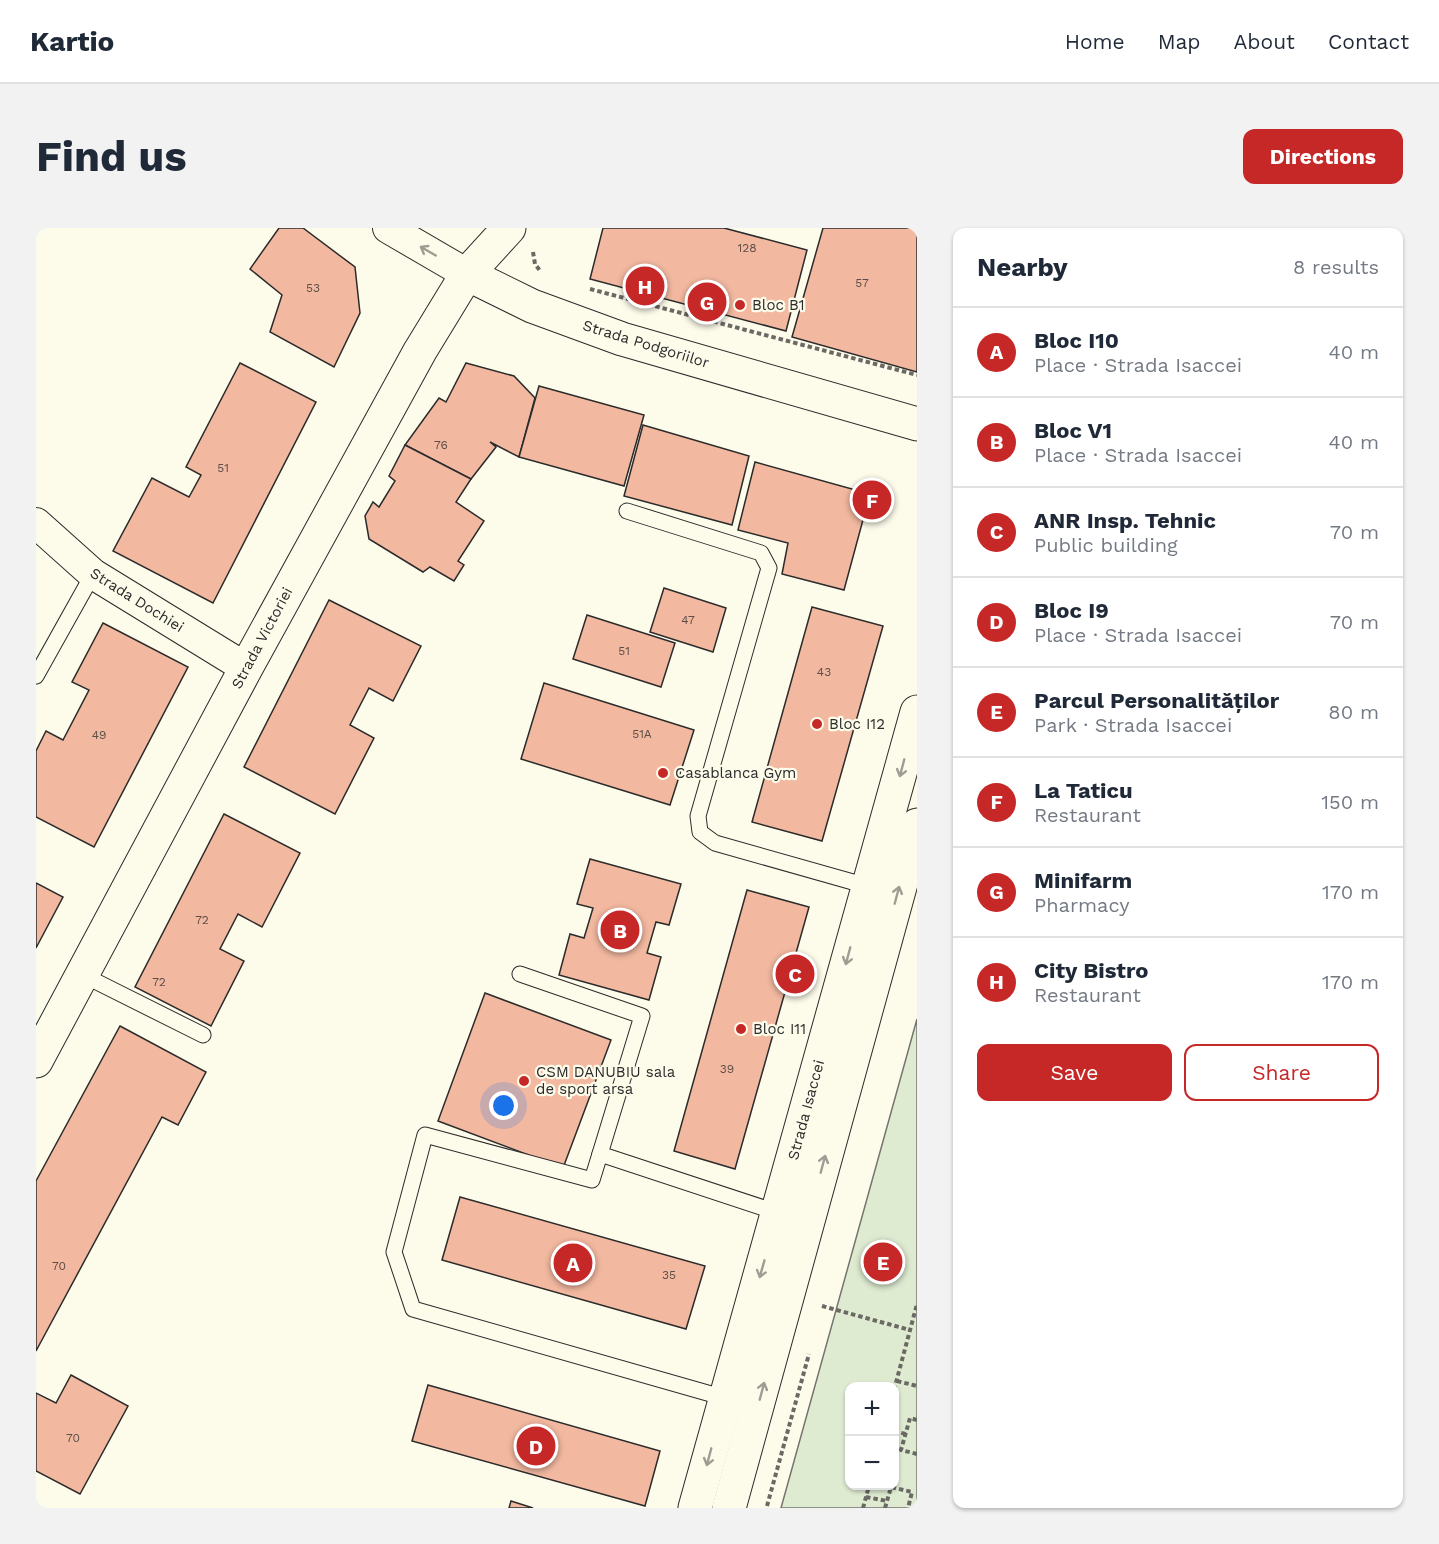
<!DOCTYPE html>
<meta charset="utf-8">
<style>
body{margin:0;font-family:"Work Sans",sans-serif;background:#f2f2f3;color:#1f2937}
.controls{position:absolute;right:18px;bottom:18px;display:grid;overflow:hidden;border-radius:12px;box-shadow:0 2px 4px #0004}
.controls button{width:54px;height:54px;display:grid;place-items:center;padding:0;border:0;border-bottom:2px solid #e0e1e3;background:#fff;color:#1f2937;font:30px sans-serif}
.you{position:absolute;left:468px;top:878px;width:21px;height:21px;margin:-15px;border:4px solid #fff;border-radius:50%;background:#1a73e8;box-shadow:0 0 0 9px #1a73e833}
.badge{display:grid;place-items:center;width:39px;height:39px;border-radius:50%;background:#c62828;color:#fff;font-size:20px;font-weight:700}
.pin{position:absolute;translate:-50% -50%;border:3px solid #fff;box-shadow:0 2px 6px #0006}
.list{margin:0;padding:0;list-style:none}
h2{display:flex;justify-content:space-between;align-items:center;height:78px;margin:0;padding:0 24px;font-size:26px}
h2 small{font-size:20px;font-weight:400;color:#747a83}
.list li{display:grid;grid-template-columns:39px 1fr auto;gap:18px;align-items:center;box-sizing:border-box;height:90px;padding:0 24px;border-top:2px solid #e0e1e3}
.list b{display:block;font-size:22px;white-space:nowrap}
.list p{margin:0;font-size:20px;white-space:nowrap;color:#747a83}
.list em{font-size:20px;font-style:normal;color:#747a83}
.actions{display:flex;gap:12px;padding:18px 24px}
.actions a{flex:1;padding:14px 0;border:2px solid #c62828;border-radius:12px;text-align:center;font-size:21px;color:#c62828}
.actions .main{background:#c62828;color:#fff}
.map{position:relative;flex:none;width:881px;height:1280px;overflow:hidden;border-radius:12px}
header{display:flex;align-items:center;gap:36px;box-sizing:border-box;height:84px;padding:0 30px;background:#fff;border-bottom:2px solid #e0e1e3}
header strong{font-size:28px}
nav{display:flex;gap:33px;margin-inline-start:auto;font-size:21px}
.intro{display:flex;align-items:center;justify-content:space-between;box-sizing:border-box;height:144px;padding:0 36px}
h1{margin:0;font-size:42px}
.button{padding:15px 27px;border-radius:12px;background:#c62828;color:#fff;font-size:21px;font-weight:700}
main{display:flex;gap:36px;padding:0 36px}
aside{flex:1;background:#fff;border-radius:12px;box-shadow:0 2px 4px #0004}
.map>svg:first-child{display:block}
.green{fill:#deebd1;stroke:#74746e;stroke-width:1.5;fill-rule:evenodd}
.building{fill:#f2b8a0;stroke:#2b2b2b;stroke-width:1.5}
.lines{fill:none;stroke-linecap:round;stroke-linejoin:round}
.service-casing{stroke:#2b2b2b;stroke-width:17}
.minor-casing{stroke:#2b2b2b;stroke-width:32}
.tertiary-casing{stroke:#2b2b2b;stroke-width:35}
.primary-casing{stroke:#2b2b2b;stroke-width:35}
.path{stroke:#6a6964;stroke-width:4;stroke-dasharray:4.5 3;stroke-linecap:butt}
.service{stroke:#fdfbea;stroke-width:15}
.minor{stroke:#fdfbea;stroke-width:30}
.tertiary{stroke:#fdfbea;stroke-width:33}
.primary{stroke:#fdfbea;stroke-width:33}
.oneway{stroke:#9e9d94}
.poi-dot{fill:#c62828;stroke:#fdfbea;stroke-width:2}
.labels{text-anchor:middle;dominant-baseline:central;stroke-width:4.5;stroke-linejoin:round;paint-order:stroke}
.number-label{font-size:12px;fill:#5d4e48}
.poi-label{font-size:15px;fill:#2b2b2b;stroke:#fdfbea;text-anchor:start}
.street-label{font-size:15px;fill:#2b2b2b;stroke:#fdfbea}
</style>
<header>
<strong>Kartio</strong>
<nav><a>Home</a><a>Map</a><a>About</a><a>Contact</a></nav>
</header>
<div class="intro"><h1>Find us</h1><a class="button">Directions</a></div>
<main>
<div class="map">
<svg width="881" height="1280" viewBox="0 0 881 1280">
<rect width="100%" height="100%" fill="#fdfbea"/>
<!-- green -->
<path class="green" d="M881,791V1280H745ZM814,1158H858V1258H814Z"/>
<!-- building -->
<g class="building">
<polygon points="243,0 267,0 319,39 324,85 298,139 234,104 246,67 214,41"/>
<polygon points="567,0 688,0 771,22 750,103 554,51"/>
<polygon points="787,0 881,0 881,144 756,109"/>
<polygon points="204,135 280,174 177,375 77,323 116,250 153,269 165,247 150,239"/>
<polygon points="430,135 478,148 499,170 483,229 454,214 460,219 435,251 369,217 403,170 410,174"/>
<polygon points="503,158 608,187 588,258 483,229"/>
<polygon points="607,197 713,228 696,297 588,268"/>
<polygon points="369,217 435,251 420,274 448,293 422,333 428,337 418,353 394,339 387,344 333,311 329,288 337,274 343,279 359,253 353,248"/>
<polygon points="719,234 834,266 808,362 746,346 752,315 702,302"/>
<polygon points="628,360 690,380 677,424 614,404"/>
<polygon points="293,372 385,418 357,473 333,460 314,497 338,510 299,586 208,539"/>
<polygon points="776,379 847,398 786,613 716,594"/>
<polygon points="551,387 639,415 625,459 537,431"/>
<polygon points="67,395 152,439 58,619 0,589 0,523 10,503 27,512 53,462 36,454"/>
<polygon points="508,455 658,502 634,577 485,531"/>
<polygon points="188,586 264,625 226,699 202,686 184,721 208,733 175,798 99,759"/>
<polygon points="554,631 645,656 633,697 620,694 611,725 625,729 613,772 523,747 534,706 548,710 557,680 541,676"/>
<polygon points="0,655 27,669 0,720"/>
<polygon points="711,662 773,679 699,941 638,923"/>
<polygon points="449,765 575,812 527,940 402,893"/>
<polygon points="84,798 170,844 142,897 126,889 0,1123 0,953"/>
<polygon points="424,969 669,1038 650,1101 406,1032"/>
<polygon points="35,1147 92,1178 44,1266 0,1243 0,1165 20,1175"/>
<polygon points="392,1157 624,1223 609,1278 376,1213"/>
<polygon points="475,1273 497,1280 473,1280"/>
</g>
<g class="lines">
<!-- service casing -->
<g class="service-casing">
<g id="service">
<polyline points="591,283 725,325 733,340 662,588 664,604 679,615 831,658"/>
<polyline points="0,448 57,346"/>
<polyline points="484,746 606,788 564,926 743,985"/>
<polyline points="47,747 167,807"/>
<polyline points="564,926 556,952 389,907 358,1024 377,1081 689,1170"/>
</g>
</g>
<!-- minor casing -->
<g class="minor-casing">
<g id="minor">
<polyline points="352,0 431,46"/>
<polyline points="0,295 57,346 210,440"/>
</g>
</g>
<!-- tertiary casing -->
<g class="tertiary-casing">
<g id="tertiary">
<polyline points="431,46 496,78 586,111 881,196"/>
<polyline points="0,833 210,440 384,123 431,46 473,0"/>
</g>
</g>
<!-- primary casing -->
<g class="primary-casing">
<g id="primary">
<polyline points="659,1280 881,484"/>
<polyline points="693,1280 881,597"/>
</g>
</g>
<!-- path -->
<g class="path">
<polyline points="497,24 499,36 505,44"/>
<polyline points="554,61 881,147"/>
<polyline points="786,1078 874,1102"/>
<polyline points="861,1153 881,1158"/>
<polyline points="858,1162 881,1076"/>
<polyline points="881,1192 874,1190 865,1222 881,1226"/>
<polyline points="858,1203 870,1206"/>
<polyline points="830,1269 851,1273"/>
<polyline points="731,1278 773,1126"/>
<polyline points="827,1280 833,1258"/>
<polyline points="849,1280 855,1259 876,1264 872,1280"/>
</g>
<!-- service -->
<use href="#service" class="service"/>
<!-- minor -->
<use href="#minor" class="minor"/>
<!-- tertiary -->
<use href="#tertiary" class="tertiary"/>
<!-- primary -->
<use href="#primary" class="primary"/>
</g>
<!-- one-way arrows -->
<defs><path id="oneway-shaft" d="M-6 0H5M1.5-3L5.5 0L1.5 3" fill="none" stroke-width="1.6" stroke-linecap="round" stroke-linejoin="round" transform="scale(1.5)"/></defs>
<g class="oneway">
<use href="#oneway-shaft" transform="translate(392 23) rotate(-150)"/>
<use href="#oneway-shaft" transform="translate(866 540) rotate(105)"/>
<use href="#oneway-shaft" transform="translate(861 667) rotate(-75)"/>
<use href="#oneway-shaft" transform="translate(812 728) rotate(105)"/>
<use href="#oneway-shaft" transform="translate(787 936) rotate(-75)"/>
<use href="#oneway-shaft" transform="translate(726 1041) rotate(106)"/>
<use href="#oneway-shaft" transform="translate(726 1163) rotate(-75)"/>
<use href="#oneway-shaft" transform="translate(673 1229) rotate(105)"/>
</g>
<!-- markers -->
<g class="poi-dot">
<circle cx="704" cy="77" r="6"/>
<circle cx="781" cy="496" r="6"/>
<circle cx="627" cy="545" r="6"/>
<circle cx="705" cy="801" r="6"/>
<circle cx="488" cy="853" r="6"/>
</g>
<g class="labels">
<!-- number labels -->
<g class="number-label">
<text x="711" y="20">128</text>
<text x="826" y="55">57</text>
<text x="277" y="60">53</text>
<text x="405" y="217">76</text>
<text x="187" y="240">51</text>
<text x="652" y="392">47</text>
<text x="588" y="423">51</text>
<text x="788" y="444">43</text>
<text x="606" y="506">51A</text>
<text x="63" y="507">49</text>
<text x="166" y="692">72</text>
<text x="123" y="754">72</text>
<text x="691" y="841">39</text>
<text x="23" y="1038">70</text>
<text x="633" y="1047">35</text>
<text x="37" y="1210">70</text>
</g>
<!-- poi labels -->
<g class="poi-label">
<text x="716" y="77">Bloc B1</text>
<text x="793" y="496">Bloc I12</text>
<text x="639" y="545">Casablanca Gym</text>
<text x="717" y="801">Bloc I11</text>
<text x="500" y="844">CSM DANUBIU sala<tspan x="500" dy="17">de sport arsa</tspan></text>
</g>
<!-- street labels -->
<g class="street-label">
<text transform="translate(610 116) rotate(17)">Strada Podgoriilor</text>
<text transform="translate(101 372) rotate(32)">Strada Dochiei</text>
<text transform="translate(226 410) rotate(-62)">Strada Victoriei</text>
<text transform="translate(770 882) rotate(-75)">Strada Isaccei</text>
</g>
</g>
</svg>
<div class="controls">
<button>+</button>
<button>−</button>
</div>
<div class="you"></div>
<div class="pin badge" style="left:537px;top:1035px">A</div>
<div class="pin badge" style="left:584px;top:702px">B</div>
<div class="pin badge" style="left:759px;top:746px">C</div>
<div class="pin badge" style="left:500px;top:1218px">D</div>
<div class="pin badge" style="left:847px;top:1034px">E</div>
<div class="pin badge" style="left:836px;top:272px">F</div>
<div class="pin badge" style="left:671px;top:74px">G</div>
<div class="pin badge" style="left:609px;top:58px">H</div>
</div>
<aside>
<h2>Nearby<small>8 results</small></h2>
<ul class="list">
<li><span class="badge">A</span><div><b>Bloc I10</b><p>Place · Strada Isaccei</p></div><em>40 m</em></li>
<li><span class="badge">B</span><div><b>Bloc V1</b><p>Place · Strada Isaccei</p></div><em>40 m</em></li>
<li><span class="badge">C</span><div><b>ANR Insp. Tehnic</b><p>Public building</p></div><em>70 m</em></li>
<li><span class="badge">D</span><div><b>Bloc I9</b><p>Place · Strada Isaccei</p></div><em>70 m</em></li>
<li><span class="badge">E</span><div><b>Parcul Personalităților</b><p>Park · Strada Isaccei</p></div><em>80 m</em></li>
<li><span class="badge">F</span><div><b>La Taticu</b><p>Restaurant</p></div><em>150 m</em></li>
<li><span class="badge">G</span><div><b>Minifarm</b><p>Pharmacy</p></div><em>170 m</em></li>
<li><span class="badge">H</span><div><b>City Bistro</b><p>Restaurant</p></div><em>170 m</em></li>
</ul>
<div class="actions"><a class="main">Save</a><a>Share</a></div>
</aside>
</main>
